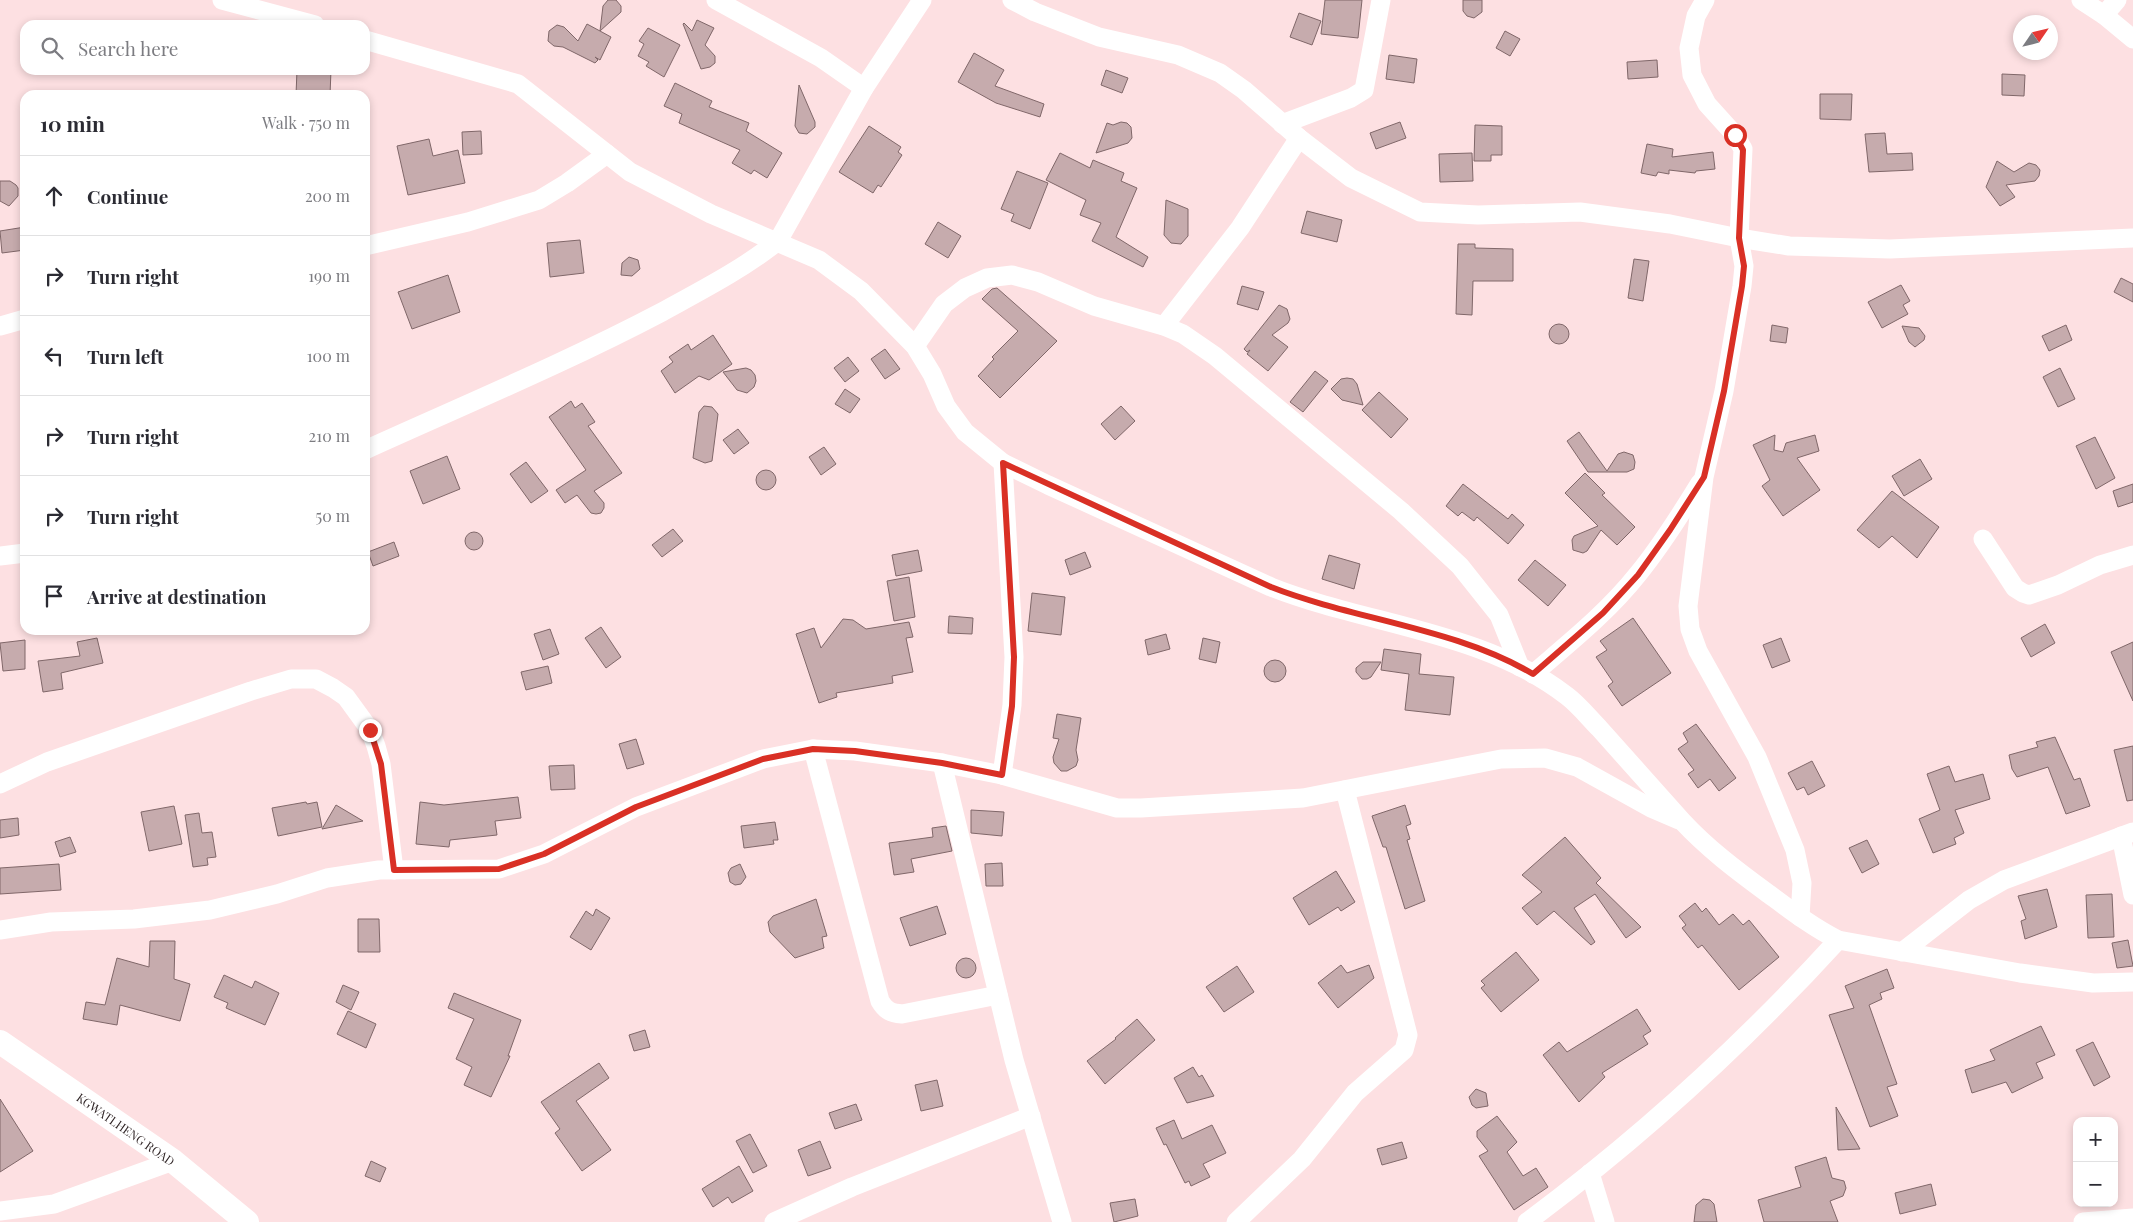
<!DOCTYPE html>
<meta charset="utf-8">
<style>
body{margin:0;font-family:"Playfair Display",serif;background:#f7f7f7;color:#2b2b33}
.controls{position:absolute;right:15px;bottom:15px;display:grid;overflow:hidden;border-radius:10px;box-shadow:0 2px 8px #0003}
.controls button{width:45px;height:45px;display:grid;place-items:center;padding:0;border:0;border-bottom:1px solid #e1e1e2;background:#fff;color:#2b2b33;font:25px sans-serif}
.compass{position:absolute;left:2013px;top:15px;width:45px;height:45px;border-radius:50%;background:#fff;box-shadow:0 2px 8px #0003;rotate:55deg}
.stop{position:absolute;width:15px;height:15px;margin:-11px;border:4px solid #d93025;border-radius:50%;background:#fff}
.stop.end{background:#d93025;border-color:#fff;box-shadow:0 1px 5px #0008}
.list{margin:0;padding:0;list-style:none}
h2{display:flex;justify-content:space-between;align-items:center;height:65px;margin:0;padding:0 20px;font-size:21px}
h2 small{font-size:16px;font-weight:400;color:#7c7c81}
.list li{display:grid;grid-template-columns:32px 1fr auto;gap:15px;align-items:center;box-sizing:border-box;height:80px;padding:0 20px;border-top:1px solid #e1e1e2}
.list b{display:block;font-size:19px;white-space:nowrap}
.list em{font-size:16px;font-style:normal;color:#7c7c81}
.icon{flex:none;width:28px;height:28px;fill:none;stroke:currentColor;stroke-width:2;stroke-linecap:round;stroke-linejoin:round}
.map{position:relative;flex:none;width:2133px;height:1222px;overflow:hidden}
.search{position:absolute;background:#fff;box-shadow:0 2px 8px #0003;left:20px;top:20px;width:350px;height:55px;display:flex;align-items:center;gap:12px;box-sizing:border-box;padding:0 18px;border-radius:15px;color:#7c7c81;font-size:19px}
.panel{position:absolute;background:#fff;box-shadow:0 2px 8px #0003;left:20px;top:90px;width:350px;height:545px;border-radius:15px}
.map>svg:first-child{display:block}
.building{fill:#c6abad;stroke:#806769}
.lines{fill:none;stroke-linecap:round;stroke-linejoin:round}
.minor{stroke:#fff;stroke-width:19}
.tertiary{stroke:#fff;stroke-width:24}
.route{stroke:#d93025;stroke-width:6}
.labels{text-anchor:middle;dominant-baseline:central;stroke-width:4;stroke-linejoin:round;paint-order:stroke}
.street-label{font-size:12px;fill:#2e2324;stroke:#fff}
</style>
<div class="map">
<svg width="2133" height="1222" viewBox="0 0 2133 1222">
<rect width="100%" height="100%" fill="#fde0e2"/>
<!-- building -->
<g class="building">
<polygon points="608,0 616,0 621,6 621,12 600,31 611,37 600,60 595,57 598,60 595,63 563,47 554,46 548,41 549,31 557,25 564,27 578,41 587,24 600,31 603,6"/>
<polygon points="1325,0 1362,0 1358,38 1321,34"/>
<polygon points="1463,0 1482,0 1482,12 1474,18 1467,16 1463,11"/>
<polygon points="1299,13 1321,21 1312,45 1290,37"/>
<polygon points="697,20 714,28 705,45 715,56 715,63 710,67 701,69 683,24 684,23 692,31"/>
<polygon points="648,28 680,45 664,77 646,66 649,62 638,56 644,44 639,41"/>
<polygon points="1505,31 1520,39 1510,56 1496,48"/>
<polygon points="974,53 1004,70 995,86 1044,104 1040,117 996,103 958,82"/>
<polygon points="1389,55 1417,59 1414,83 1386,79"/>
<polygon points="1657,60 1658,77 1628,79 1627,62"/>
<polygon points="297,70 331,70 330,95 296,95"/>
<polygon points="1106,70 1128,78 1122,93 1101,85"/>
<polygon points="2002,74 2025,75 2024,96 2002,95"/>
<polygon points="675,83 712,101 709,107 749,123 746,131 782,153 767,178 754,170 751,174 732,163 740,150 679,123 682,114 664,106"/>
<polygon points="799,85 815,122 815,127 807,134 799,133 795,126"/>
<polygon points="1820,94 1852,94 1851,120 1820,119"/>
<polygon points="1121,122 1127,123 1131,127 1132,138 1128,143 1096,153 1107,123 1113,125"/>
<polygon points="1400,122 1406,138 1376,149 1370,133"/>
<polygon points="1475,125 1502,126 1502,155 1491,155 1491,161 1474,161"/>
<polygon points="869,126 901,147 898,152 902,155 881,187 878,185 873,193 839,172"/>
<polygon points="481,131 482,154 463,155 462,132"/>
<polygon points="1885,133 1887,154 1912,153 1913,170 1869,172 1865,134"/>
<polygon points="429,139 433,156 458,150 465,183 408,195 397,146"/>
<polygon points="1647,144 1673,149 1672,157 1713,152 1715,169 1696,171 1695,173 1669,170 1669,174 1658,172 1656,176 1641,173"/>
<polygon points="1060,153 1090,168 1093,160 1124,173 1121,181 1137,188 1116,237 1148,257 1143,267 1092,241 1101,223 1080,215 1086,200 1046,180"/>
<polygon points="1472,153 1473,181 1440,182 1439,154"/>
<polygon points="1997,161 2014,172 2029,163 2036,165 2040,170 2039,176 2035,181 2006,185 2015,197 2000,206 1986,187"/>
<polygon points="1017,171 1048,183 1030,229 1011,221 1014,214 1001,209"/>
<polygon points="0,181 10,181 16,185 18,188 18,196 9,206 0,201"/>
<polygon points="1166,200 1188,209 1188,236 1181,244 1171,243 1164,235"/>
<polygon points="1307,211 1342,220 1337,242 1301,233"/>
<polygon points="938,222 961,236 948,258 925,244"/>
<polygon points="25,227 25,250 2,253 0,231"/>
<polygon points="580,240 584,273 550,277 547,243"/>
<polygon points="1458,244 1475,244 1475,248 1513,249 1513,281 1473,281 1472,315 1456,314"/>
<polygon points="629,257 638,260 640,269 632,276 621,275 622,263"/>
<polygon points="1634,259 1649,261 1643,301 1628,298"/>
<polygon points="448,275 460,312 412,329 398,292"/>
<polygon points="2121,278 2133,284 2133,302 2114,292"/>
<polygon points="1901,285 1910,301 1903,305 1908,314 1882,328 1868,302"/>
<polygon points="1242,286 1264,292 1258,310 1237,304"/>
<polygon points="997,288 1057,341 1000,398 978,376 994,359 992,357 1018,331 982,299 992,289"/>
<polygon points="1279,305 1287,309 1290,319 1288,323 1272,335 1288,347 1268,371 1247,354 1250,350 1247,352 1244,349"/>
<circle cx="1559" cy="334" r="10"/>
<polygon points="1772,325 1788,328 1786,343 1770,341"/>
<polygon points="2066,325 2072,340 2049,351 2042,336"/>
<polygon points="1902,326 1919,328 1925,336 1924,340 1915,347 1909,342"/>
<polygon points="713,335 732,364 709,380 699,376 675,393 661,371 673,362 669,357 688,344 691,350"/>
<polygon points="885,349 900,369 885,379 871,359"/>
<polygon points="848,357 859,371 845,382 834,368"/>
<polygon points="746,368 751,370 755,375 756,381 754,387 747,393 737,390 723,372"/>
<polygon points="2060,368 2075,399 2058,407 2043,377"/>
<polygon points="1315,371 1328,381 1303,412 1290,402"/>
<polygon points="1347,378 1353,379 1357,384 1363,405 1342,400 1331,389 1341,379"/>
<polygon points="845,389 860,399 850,413 835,404"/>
<polygon points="1379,392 1408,419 1391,438 1362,410"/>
<polygon points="571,401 575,408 582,403 595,422 588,426 622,473 594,491 604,503 604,508 601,513 596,514 591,513 577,495 565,503 556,490 586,470 549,417"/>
<polygon points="704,406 712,407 718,414 712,461 705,463 693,458 699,412"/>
<polygon points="1121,406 1135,421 1115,440 1101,424"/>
<polygon points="738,429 749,443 734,454 723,440"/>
<polygon points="1579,432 1607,471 1618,454 1624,452 1633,455 1635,462 1634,469 1627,472 1588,472 1567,441"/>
<polygon points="1775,435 1774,450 1783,452 1786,443 1815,435 1819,451 1797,458 1820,490 1783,516 1762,486 1770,480 1753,445"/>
<polygon points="2095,437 2115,478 2096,489 2076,446"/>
<polygon points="824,447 836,464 821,475 809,457"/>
<polygon points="447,456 460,489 423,504 410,471"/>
<polygon points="1920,459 1932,479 1904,496 1892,476"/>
<polygon points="526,462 548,491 531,503 510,474"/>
<circle cx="766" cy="480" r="10"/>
<polygon points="1585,473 1605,493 1602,495 1635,527 1617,545 1601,530 1587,551 1583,553 1573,550 1572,540 1574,536 1598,526 1565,493"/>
<polygon points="1463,484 1508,519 1512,514 1524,525 1508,544 1477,517 1474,521 1462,512 1458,516 1446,506"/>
<polygon points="2133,484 2133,502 2118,507 2113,491"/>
<polygon points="1892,491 1939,527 1917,558 1892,536 1879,548 1857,530"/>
<polygon points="673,529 683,541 662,557 652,545"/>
<circle cx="474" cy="541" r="9"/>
<polygon points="394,542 399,556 373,566 368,552"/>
<polygon points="918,550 922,571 896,576 892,555"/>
<polygon points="1085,552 1091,567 1070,575 1065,560"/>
<polygon points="1329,555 1360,564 1354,589 1322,579"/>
<polygon points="1535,560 1566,585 1548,606 1518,580"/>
<polygon points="909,577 915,617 894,621 887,581"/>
<polygon points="1032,593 1065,597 1061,635 1028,631"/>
<polygon points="949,616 973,618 972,634 948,633"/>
<polygon points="1633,618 1671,673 1622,706 1608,686 1613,682 1596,657 1607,650 1600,641"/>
<polygon points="843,619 853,620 866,629 909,622 913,637 906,638 913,672 892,676 893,683 836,693 837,697 819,703 796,634 814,628 821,648"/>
<polygon points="2045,624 2055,643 2031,657 2021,638"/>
<polygon points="601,627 621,657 606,668 585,638"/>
<polygon points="550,629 559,654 543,660 534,634"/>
<polygon points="1166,634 1170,649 1148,655 1145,640"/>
<polygon points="97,638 103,663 61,673 63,689 43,692 38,661 80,656 77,642"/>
<polygon points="1203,638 1220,642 1216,663 1199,659"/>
<polygon points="1781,638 1790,661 1772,668 1763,645"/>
<polygon points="25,640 25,669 3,671 0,643"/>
<polygon points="2133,642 2133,701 2111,652"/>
<polygon points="1384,649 1421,654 1419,674 1454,677 1450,715 1405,710 1409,674 1381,670"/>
<circle cx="1275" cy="671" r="11"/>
<polygon points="1363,662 1381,662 1371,677 1367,679 1362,679 1356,672 1356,668"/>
<polygon points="548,666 552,683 526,690 521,672"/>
<polygon points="1057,714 1081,718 1076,750 1078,760 1076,766 1067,771 1061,771 1054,763 1053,757 1059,739 1053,738"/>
<polygon points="1696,724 1736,778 1719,791 1710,779 1698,788 1688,774 1694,770 1678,749 1688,742 1683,733"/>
<polygon points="2055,737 2074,780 2080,778 2090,806 2066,814 2048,767 2017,777 2012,769 2009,755 2038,747 2036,742"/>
<polygon points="636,739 644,764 627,769 619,744"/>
<polygon points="2133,746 2133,800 2127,801 2114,750"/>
<polygon points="1812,761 1825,786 1808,795 1804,787 1797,790 1788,773"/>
<polygon points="574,765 575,789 551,790 549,766"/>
<polygon points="1949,766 1955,782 1983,774 1990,799 1955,810 1964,833 1954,838 1956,844 1933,853 1919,819 1940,810 1927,774"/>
<polygon points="518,797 521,818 495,821 497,835 450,840 449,847 416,844 420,802 444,805"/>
<polygon points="306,802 307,804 317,802 322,827 278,836 272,808"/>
<polygon points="336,805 363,821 322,829"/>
<polygon points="1405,805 1411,824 1406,826 1410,839 1407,840 1425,901 1405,909 1386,847 1383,847 1372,816"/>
<polygon points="174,806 182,844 149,851 141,812"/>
<polygon points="971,810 1004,812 1002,836 971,833"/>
<polygon points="199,813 202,833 212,832 216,857 207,858 208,865 193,867 185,815"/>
<polygon points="18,818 19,835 0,838 0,820"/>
<polygon points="775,822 778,840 773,840 774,844 744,848 741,826"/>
<polygon points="946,826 952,851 911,859 914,872 894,875 889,843 933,837 932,828"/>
<polygon points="70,837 76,852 60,857 55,842"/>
<polygon points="1565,837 1601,878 1596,883 1641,927 1626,938 1595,894 1574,908 1595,942 1591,945 1554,911 1537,925 1522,908 1542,892 1522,875"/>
<polygon points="1867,840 1879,864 1862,873 1849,848"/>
<polygon points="1002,863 1003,886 986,886 985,864"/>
<polygon points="59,864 61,890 0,894 0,868"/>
<polygon points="740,864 746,877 741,884 735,885 730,882 728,873 731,868"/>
<polygon points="1336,871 1355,902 1341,911 1338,907 1309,925 1293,898"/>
<polygon points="2047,889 2057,927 2025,939 2021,921 2026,919 2018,896"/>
<polygon points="2112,894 2114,937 2088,938 2086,895"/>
<polygon points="816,899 827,936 822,937 824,948 795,958 770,932 768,922 773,916"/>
<polygon points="1695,903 1702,912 1706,908 1719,925 1733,914 1743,925 1749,920 1779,957 1739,990 1702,945 1698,948 1682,928 1686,925 1679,916"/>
<polygon points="937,906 946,934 910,946 900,918"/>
<polygon points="596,909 610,918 591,950 570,937 586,911 593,916"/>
<polygon points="358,919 379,919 380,952 358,952"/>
<polygon points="2128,940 2133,966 2117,968 2112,943"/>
<polygon points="150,941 175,941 174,979 190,984 180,1021 120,1005 117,1025 83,1019 86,1002 105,1005 117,958 149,967"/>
<polygon points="1516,952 1539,980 1501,1012 1481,988 1485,985 1481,981"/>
<circle cx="966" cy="968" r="10"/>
<polygon points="1341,965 1347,973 1369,965 1374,978 1338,1008 1318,983"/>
<polygon points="1237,966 1254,992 1224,1012 1206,987"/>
<polygon points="1887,969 1894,988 1880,993 1882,999 1869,1005 1897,1084 1887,1087 1898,1116 1870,1127 1829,1015 1854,1008 1845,986"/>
<polygon points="224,975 252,988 255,981 279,993 265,1025 226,1008 228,1003 214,997"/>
<polygon points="343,985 359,992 351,1010 336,1002"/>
<polygon points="454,993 521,1020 508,1056 510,1056 491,1097 464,1085 472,1067 456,1059 474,1019 448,1008"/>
<polygon points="1637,1009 1651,1031 1643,1036 1648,1044 1602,1073 1605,1077 1579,1102 1543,1055 1559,1042 1567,1052"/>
<polygon points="348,1011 376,1024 366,1048 337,1034"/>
<polygon points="1137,1019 1155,1040 1105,1084 1087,1061 1116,1039 1115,1038"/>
<polygon points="2041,1026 2055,1055 2036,1063 2043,1078 2012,1093 2006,1082 1972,1093 1965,1070 1995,1060 1990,1050"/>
<polygon points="645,1030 650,1047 634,1051 629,1035"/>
<polygon points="2093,1042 2110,1077 2094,1086 2076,1050"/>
<polygon points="599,1063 609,1078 576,1101 611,1150 582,1171 555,1133 560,1129 541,1102"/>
<polygon points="1193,1067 1199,1077 1202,1075 1214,1096 1187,1103 1174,1078"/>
<polygon points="937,1080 943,1106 921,1111 915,1085"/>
<polygon points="1476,1089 1486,1093 1488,1106 1476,1108 1472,1105 1469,1097"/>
<polygon points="0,1099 33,1151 0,1172"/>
<polygon points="856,1104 862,1120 835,1129 829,1113"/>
<polygon points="1836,1107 1860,1149 1838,1150"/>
<polygon points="1497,1116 1517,1142 1507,1152 1523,1176 1536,1168 1548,1187 1514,1210 1479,1156 1488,1151 1477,1137 1477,1131"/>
<polygon points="1174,1120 1182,1139 1212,1125 1226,1153 1203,1164 1210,1177 1191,1186 1189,1181 1185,1183 1166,1144 1164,1145 1156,1128"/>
<polygon points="750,1134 767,1166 753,1173 736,1141"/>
<polygon points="820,1141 831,1168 808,1176 798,1150"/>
<polygon points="1402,1142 1407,1158 1382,1165 1377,1149"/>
<polygon points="1826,1157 1832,1178 1844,1181 1846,1188 1843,1196 1830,1201 1838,1222 1764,1222 1758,1200 1801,1187 1795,1167"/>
<polygon points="371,1161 386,1168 380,1182 365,1176"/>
<polygon points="739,1166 753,1191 732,1203 728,1197 713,1207 702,1189"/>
<polygon points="1931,1184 1936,1205 1900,1214 1895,1193"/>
<polygon points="1135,1199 1138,1216 1114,1222 1110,1203"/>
<polygon points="1703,1199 1710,1200 1714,1204 1717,1222 1694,1222 1696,1205"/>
</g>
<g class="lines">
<!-- minor -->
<g class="minor">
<polyline points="222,0 315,25"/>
<polyline points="716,0 821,58 864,88"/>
<polyline points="1012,0 1035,12 1099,37 1178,55 1220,73 1244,90 1299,138 1351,178 1420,212 1478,215 1580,212 1670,224 1739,238 1789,246 1890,249 2133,238"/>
<polyline points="1705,0 1696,16 1689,48 1692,75 1707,104 1735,135 1743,149 1739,238 1744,266 1742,286 1724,391 1704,477 1688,606 1690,629 1698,651 1757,757 1795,850 1802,883 1800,917"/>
<polyline points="2081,0 2104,15 2133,39"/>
<polyline points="2104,15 2117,0"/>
<path d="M365,40L518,84L630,172L711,214L819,260L861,291L915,346L932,374L946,406L965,432L1003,463L1048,485L1271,587C1367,625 1484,631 1567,696C1579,705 1589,718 1599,728C1627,759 1654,790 1682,821C1707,848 1736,870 1766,892C1789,909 1812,927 1838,940L2020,973L2093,983L2133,982"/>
<polyline points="1282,124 1351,98 1364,90 1381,0"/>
<polyline points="365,246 468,222 539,200 567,183 607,154"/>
<polyline points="0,326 25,319"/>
<polyline points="1164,326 1240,228 1299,138"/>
<polyline points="915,346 944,304 965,288 987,278 1012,275 1038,282 1094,306 1164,326 1183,334 1215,356 1401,511 1460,566 1499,615 1520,667"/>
<path d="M365,450C464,405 565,363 662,312C702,290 743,269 778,241L864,88L922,0"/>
<polyline points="1983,539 2015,588 2023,593 2029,595 2058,585 2100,565 2133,555"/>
<polyline points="0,556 25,553"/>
<path d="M1533,674C1569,643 1608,612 1638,574C1661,546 1681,514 1700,483"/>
<path d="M813,749L880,1001C886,1011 891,1013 902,1014L998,995"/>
<polyline points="942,763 1014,1060 1062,1222"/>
<polyline points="1002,775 1012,705 1014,657 1003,463"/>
<polyline points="0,784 47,762 251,691 291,679 316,679 333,688 346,697 370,730 376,746 381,764 394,870"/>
<polyline points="2121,836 2133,895"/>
<polyline points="0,930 51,922 134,919 210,910 277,894 327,878 379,870 499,869 544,854 636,807 763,759 813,749 855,751 942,763 1002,775 1117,808 1141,808 1303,798 1501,759 1545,758 1577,767 1651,808 1679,820"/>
<polyline points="1902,952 1969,900 2004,880 2133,832"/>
<polyline points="1590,1173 1605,1222"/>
<polyline points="0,1211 54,1204 173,1161"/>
<polyline points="774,1222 852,1187 1031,1116"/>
<polyline points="1236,1222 1302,1159 1355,1093 1404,1050 1408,1035 1345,790"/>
<path d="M1527,1222C1639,1139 1744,1043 1838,940"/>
<polyline points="2083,1222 2133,1218"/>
</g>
<!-- tertiary -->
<polyline class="tertiary" points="0,1042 173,1161 247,1222"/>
</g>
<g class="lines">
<!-- route -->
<path class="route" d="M370,730L381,764L394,870L499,869L544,854L636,807L763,759L813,749L855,751L942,763L1002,775L1012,706L1014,657L1003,463L1271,587C1355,620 1456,628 1533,674L1603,613L1638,575L1670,530L1704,477L1724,391L1742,286L1744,266L1739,238L1743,150L1735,135"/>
</g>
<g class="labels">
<!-- street labels -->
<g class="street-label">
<text transform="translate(126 1129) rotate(35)">KGWATLHENG ROAD</text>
</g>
</g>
</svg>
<div class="controls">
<button>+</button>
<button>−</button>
</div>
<svg class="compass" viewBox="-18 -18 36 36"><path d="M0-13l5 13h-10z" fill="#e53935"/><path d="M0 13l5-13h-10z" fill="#7c7c81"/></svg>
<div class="stop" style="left:1735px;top:135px"></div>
<div class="stop end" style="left:370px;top:730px"></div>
<div class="search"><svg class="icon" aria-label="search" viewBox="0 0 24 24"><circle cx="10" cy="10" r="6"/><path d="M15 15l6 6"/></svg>Search here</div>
<section class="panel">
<h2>10 min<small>Walk · 750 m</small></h2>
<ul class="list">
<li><svg class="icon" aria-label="ahead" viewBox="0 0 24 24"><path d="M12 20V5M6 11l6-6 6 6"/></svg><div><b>Continue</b></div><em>200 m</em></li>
<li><svg class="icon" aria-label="right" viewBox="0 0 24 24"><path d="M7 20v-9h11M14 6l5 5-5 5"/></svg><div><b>Turn right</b></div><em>190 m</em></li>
<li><svg class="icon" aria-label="left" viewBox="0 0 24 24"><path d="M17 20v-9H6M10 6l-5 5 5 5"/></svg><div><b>Turn left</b></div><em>100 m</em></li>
<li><svg class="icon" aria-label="right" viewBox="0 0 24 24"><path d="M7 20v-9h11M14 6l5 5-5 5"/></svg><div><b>Turn right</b></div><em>210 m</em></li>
<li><svg class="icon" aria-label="right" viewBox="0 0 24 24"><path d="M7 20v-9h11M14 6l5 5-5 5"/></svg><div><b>Turn right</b></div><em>50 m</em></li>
<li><svg class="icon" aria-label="arrive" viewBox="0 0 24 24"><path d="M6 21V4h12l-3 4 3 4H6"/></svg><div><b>Arrive at destination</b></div></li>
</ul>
</section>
</div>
